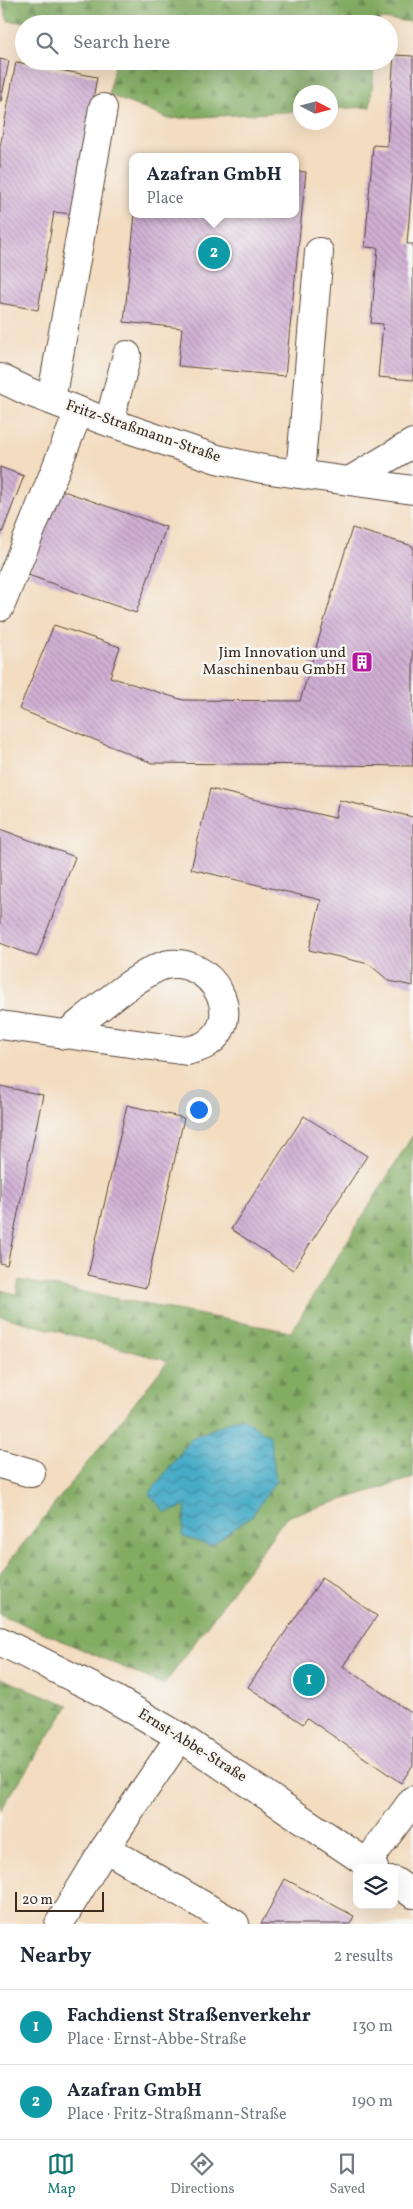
<!DOCTYPE html>
<meta charset="utf-8">
<style>
body{margin:0;font-family:Vollkorn,serif;background:#f6f6f7;color:#1f2937}
.controls{position:absolute;right:15px;bottom:15px;display:grid;overflow:hidden;border-radius:10px;box-shadow:0 5px 20px #0002}
.controls button{width:45px;height:45px;display:grid;place-items:center;padding:0;border:0;border-bottom:1px solid #e0e1e3;background:#fff;color:#1f2937;font:25px sans-serif}
.compass{position:absolute;left:293px;top:85px;width:45px;height:45px;border-radius:50%;background:#fff;box-shadow:0 5px 20px #0002;rotate:96deg}
.scale{position:absolute;left:15px;bottom:12px;width:89px;box-sizing:border-box;padding-left:5px;border:2px solid #3b2a1e;border-top:0;font-size:14px;line-height:18px;white-space:nowrap;color:#3b2a1e;-webkit-text-stroke:4px #f6f6f2;paint-order:stroke}
.you{position:absolute;left:198px;top:1109px;width:18px;height:18px;margin:-12px;border:4px solid #fff;border-radius:50%;background:#1a73e8;box-shadow:0 0 0 8px #1a73e833}
.badge{display:grid;place-items:center;width:32px;height:32px;border-radius:50%;background:#0f766e;color:#fff;font-size:16px;font-weight:700}
.pin{position:absolute;translate:-50% -50%;border:2px solid #fff;box-shadow:0 1px 5px #0006}
.popup{position:absolute;left:129px;top:153px;width:170px;height:65px;box-sizing:border-box;display:grid;place-content:center;border-radius:10px;background:#fff;filter:drop-shadow(0 1px 4px #0005);font-size:16px;white-space:nowrap;color:#747a83}
.popup b{font-size:19px;color:#1f2937}
.popup::after{content:'';position:absolute;left:50%;top:100%;margin-left:-10px;border:10px solid transparent;border-top-color:#fff}
.list{margin:0;padding:0;list-style:none}
h2{display:flex;justify-content:space-between;align-items:center;height:65px;margin:0;padding:0 20px;font-size:21px}
h2 small{font-size:16px;font-weight:400;color:#747a83}
.list li{display:grid;grid-template-columns:32px 1fr auto;gap:15px;align-items:center;box-sizing:border-box;height:75px;padding:0 20px;border-top:1px solid #e0e1e3}
.list b{display:block;font-size:19px;white-space:nowrap}
.list p{margin:0;font-size:16px;white-space:nowrap;color:#747a83}
.list em{font-size:16px;font-style:normal;color:#747a83}
.icon{flex:none;width:28px;height:28px;fill:none;stroke:currentColor;stroke-width:2;stroke-linecap:round;stroke-linejoin:round}
.map{position:relative;flex:none;width:413px;height:1924px;overflow:hidden}
.search{position:absolute;background:#fff;box-shadow:0 5px 20px #0002;left:15px;right:15px;top:15px;height:55px;display:flex;align-items:center;gap:12px;box-sizing:border-box;padding:0 18px;border-radius:28px;color:#747a83;font-size:19px}
.sheet{height:215px;background:#fff}
nav{display:flex;justify-content:space-around;align-items:center;box-sizing:border-box;height:70px;border-top:1px solid #e0e1e3;background:#fff;font-size:14px;color:#747a83}
nav a{display:grid;justify-items:center;gap:2px}
nav .on{color:#0f766e}
.map>svg:first-child{display:block}
.forest{fill:url(#forest-firs);stroke:#5f6b41}
.water{fill:url(#water-waves);stroke:#416a72}
.building{fill:url(#building-back-hatch)}
.lines{fill:none;stroke-linecap:round;stroke-linejoin:round}
.minor-casing{stroke:#574536;stroke-width:30}
.minor{stroke:#fff;stroke-width:28}
.labels{text-anchor:middle;dominant-baseline:central;stroke-width:5;stroke-linejoin:round;paint-order:stroke}
.street-label{font-size:15px;fill:#3b2a1e;stroke:#f6f6f2}
.poi-label{font-size:15px;fill:#3b2a1e;stroke:#f6f6f2;text-anchor:end}
</style>
<div class="map">
<svg width="413" height="1924" viewBox="0 0 413 1924">
<defs>
<pattern id="forest-firs" width="22" height="20" patternUnits="userSpaceOnUse" patternTransform="scale(1.25)"><rect width="22" height="20" fill="#83ac64"/><path d="M5 1l3.5 6h-7zM16 11l3.5 6h-7z" fill="#6c8c52"/></pattern>
<pattern id="water-waves" width="16" height="10" patternUnits="userSpaceOnUse" patternTransform="scale(1.25)"><rect width="16" height="10" fill="#47abc7"/><path d="M0 5q4-4 8 0t8 0" fill="none" stroke="#3c8ba1"/></pattern>
<pattern id="building-back-hatch" width="6" height="6" patternUnits="userSpaceOnUse" patternTransform="scale(1.25)"><rect width="6" height="6" fill="#d0afd4"/><path d="M-1 5l2 2M0 0l6 6M5-1l2 2" fill="none" stroke="#aa8fab"/></pattern>
</defs>
<rect width="100%" height="100%" fill="#f6f6f2"/>
<filter id="ink" filterUnits="userSpaceOnUse"><feTurbulence type="fractalNoise" baseFrequency=".02" numOctaves="2"/><feDisplacementMap in="SourceGraphic" scale="10" xChannelSelector="R" yChannelSelector="G"/><feConvolveMatrix kernelMatrix="1 2 1 2 8 2 1 2 1" color-interpolation-filters="sRGB"/></filter>
<filter id="wash" filterUnits="userSpaceOnUse"><feTurbulence type="fractalNoise" baseFrequency=".0096" numOctaves="4" result="noise"/><feDisplacementMap in="SourceGraphic" scale="20" xChannelSelector="R" yChannelSelector="G"/><feGaussianBlur stdDeviation="1.12" result="paint"/><feColorMatrix in="noise" values="0 0 0 0 0 0 0 0 0 0 0 0 0 0 0 0 0 1.4 0 .05"/><feComposite in="paint" operator="in"/></filter>
<g filter="url(#wash)">
<rect width="100%" height="100%" fill="#f3dcbf"/>
<!-- forest -->
<g class="forest">
<polygon points="1,0 413,0 413,22 380,19 379,24 68,24 8,21"/>
<polygon points="115,61 375,61 370,107 331,109 330,92 300,92 300,111 169,119 109,95"/>
<polygon points="413,1135 413,1478 286,1517 164,1685 0,1614 0,1573 168,1361 0,1316 0,1290 16,1294 19,1280 291,1332"/>
<polygon points="0,1678 69,1705 0,1811"/>
</g>
<!-- water -->
<polygon class="water" points="240,1417 270,1436 276,1481 252,1516 210,1546 182,1536 186,1506 166,1513 149,1494 192,1438"/>
<g id="blocks">
<!-- building -->
<g class="building">
<polygon points="394,55 413,56 413,171 407,244 413,244 413,380 378,377 383,324 371,323 378,248 365,247 373,145 387,146"/>
<polygon points="0,59 9,61 1,101 0,101"/>
<polygon points="16,62 97,77 72,214 54,212 38,310 0,303 0,147"/>
<polygon points="295,171 306,172 285,376 178,366 182,328 124,322 135,214 295,214"/>
<polygon points="0,467 24,476 0,538"/>
<polygon points="58,489 166,527 136,613 28,575"/>
<polygon points="352,528 413,546 413,766 152,763 19,709 54,625 120,647 110,677 183,700 300,701"/>
<polygon points="210,789 335,818 339,800 413,817 413,986 389,981 369,964 309,950 321,900 191,869"/>
<polygon points="0,829 75,857 37,957 0,943"/>
<polygon points="0,1086 43,1095 7,1265 0,1263"/>
<polygon points="127,1105 184,1118 146,1288 88,1275"/>
<polygon points="304,1116 367,1156 293,1270 231,1229"/>
<polygon points="322,1578 377,1616 343,1666 413,1714 413,1765 401,1783 307,1718 303,1724 248,1687"/>
<polygon points="285,1879 354,1916 350,1924 261,1924"/>
</g>
</g>
</g>
<g filter="url(#ink)">
<use href="#blocks" fill-opacity="0" stroke="#574536" stroke-width="1"/>
<g class="lines">
<!-- minor casing -->
<g class="minor-casing">
<g id="minor">
<polyline points="0,378 29,392 100,419 217,459 263,469 413,490"/>
<polyline points="51,400 103,108"/>
<polyline points="109,422 127,355"/>
<polyline points="300,474 319,252"/>
<polyline points="351,480 413,443"/>
<polyline points="0,607 79,411"/>
<path d="M0,1025L187,1051C193,1049 200,1048 205,1045C249,1018 210,955 165,965C141,971 87,1018 65,1035"/>
<polyline points="0,1464 31,1473"/>
<polyline points="0,1641 106,1694 180,1737 374,1868"/>
<polyline points="105,1848 235,1924"/>
<polyline points="367,1863 413,1800"/>
<polyline points="394,1881 413,1894"/>
<polyline points="59,1924 105,1848 180,1737"/>
</g>
</g>
<!-- minor -->
<use href="#minor" class="minor"/>
</g>
</g>
<!-- icons -->
<defs>
<g id="building-square" transform="scale(1.125)"><rect x="-9" y="-9" width="18" height="18" rx="4" fill="#b5179e" stroke="#f6f6f2"/><path d="M-4-6H4V6H1V3H-1V6H-4ZM-2.5-4.3h1.7v1.8h-1.7ZM.8-4.3h1.7v1.8H.8ZM-2.5-1h1.7V.8h-1.7ZM.8-1h1.7V.8H.8Z" fill="#fff"/></g>
</defs>
<g fill-rule="evenodd">
<use href="#building-square" x="362" y="662"/>
</g>
<g class="labels">
<!-- street labels -->
<g class="street-label">
<text transform="translate(143 432) rotate(19)">Fritz-Straßmann-Straße</text>
<text transform="translate(192 1746) rotate(32)">Ernst-Abbe-Straße</text>
</g>
<!-- poi labels -->
<g class="poi-label">
<text x="346" y="653">Jim Innovation und<tspan x="346" dy="17">Maschinenbau GmbH</tspan></text>
</g>
</g>
</svg>
<div class="controls">
<button><svg class="icon" aria-label="layers" viewBox="0 0 24 24"><path d="M12 4l9 5-9 5-9-5zM3 14l9 5 9-5"/></svg></button>
</div>
<svg class="compass" viewBox="-18 -18 36 36"><path d="M0-13l5 13h-10z" fill="#e53935"/><path d="M0 13l5-13h-10z" fill="#747a83"/></svg>
<div class="scale">20 m</div>
<div class="you"></div>
<div class="pin badge" style="left:309px;top:1680px;background:#0f9aa8">1</div>
<div class="pin badge" style="left:214px;top:253px;background:#0f9aa8">2</div>
<div class="popup"><b>Azafran GmbH</b>Place</div>
<div class="search"><svg class="icon" aria-label="search" viewBox="0 0 24 24"><circle cx="10" cy="10" r="6"/><path d="M15 15l6 6"/></svg>Search here</div>
</div>
<section class="sheet">
<h2>Nearby<small>2 results</small></h2>
<ul class="list">
<li><span class="badge" style="background:#0f9aa8">1</span><div><b>Fachdienst Straßenverkehr</b><p>Place · Ernst-Abbe-Straße</p></div><em>130 m</em></li>
<li><span class="badge" style="background:#0f9aa8">2</span><div><b>Azafran GmbH</b><p>Place · Fritz-Straßmann-Straße</p></div><em>190 m</em></li>
</ul>
</section>
<nav>
<a class="on"><svg class="icon" aria-label="map" viewBox="0 0 24 24"><path d="M3 6l6-2 6 2 6-2v14l-6 2-6-2-6 2zM9 4v14M15 6v14"/></svg>Map</a>
<a><svg class="icon" aria-label="directions" viewBox="0 0 24 24"><path d="M12 3l9 9-9 9-9-9zM9 14v-3h6M13 9l2 2-2 2"/></svg>Directions</a>
<a><svg class="icon" aria-label="saved" viewBox="0 0 24 24"><path d="M7 4h10v16l-5-4-5 4z"/></svg>Saved</a>
</nav>
